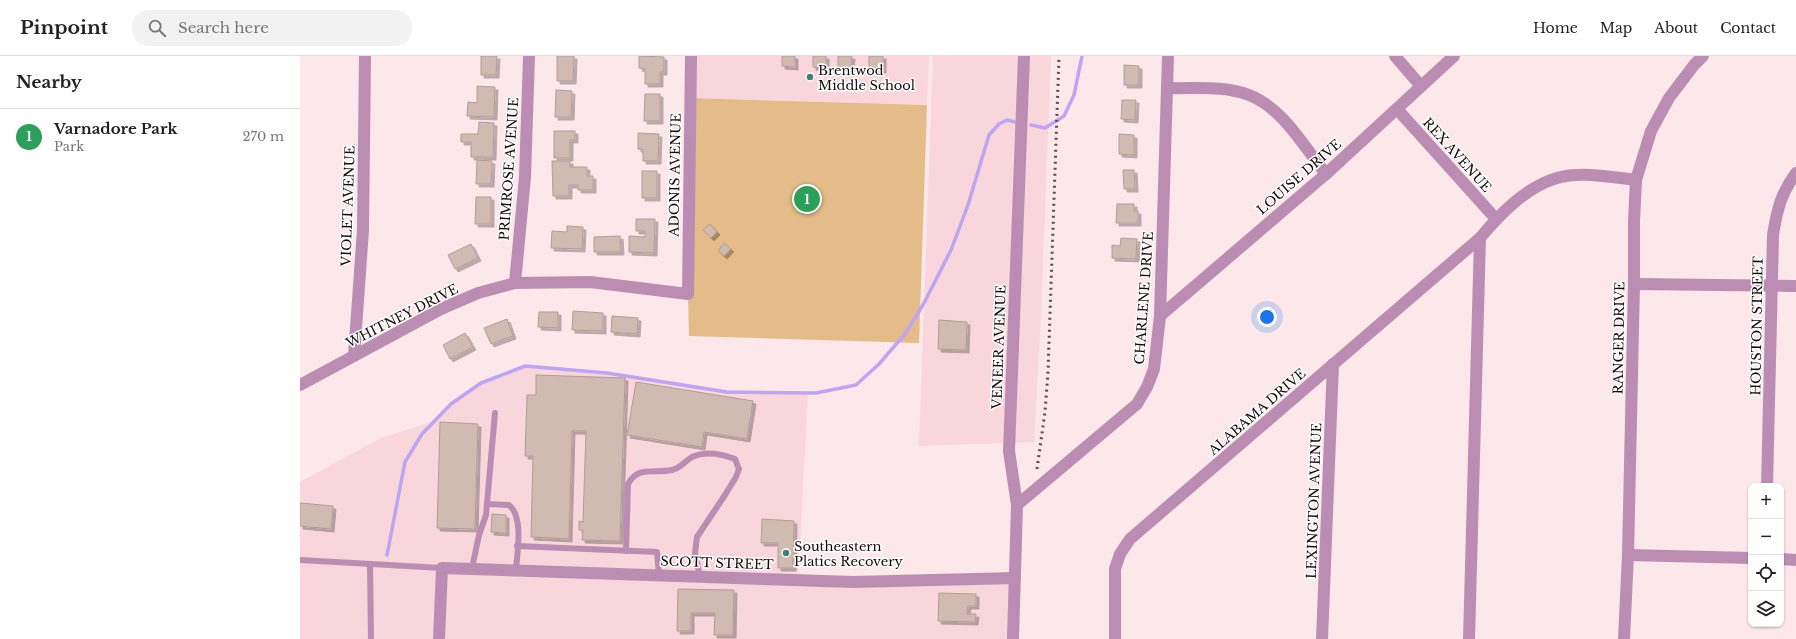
<!DOCTYPE html>
<meta charset="utf-8">
<style>
body{margin:0;font-family:"Libre Baskerville",serif;background:#f2f2f2;color:#222}
.controls{position:absolute;right:12px;bottom:12px;display:grid;overflow:hidden;border-radius:8px;box-shadow:0 1px 3px #0004}
.controls button{width:36px;height:36px;display:grid;place-items:center;padding:0;border:0;border-bottom:1px solid #e0e0e0;background:#fff;color:#222;font:20px sans-serif}
.you{position:absolute;left:967px;top:261px;width:14px;height:14px;margin:-10px;border:3px solid #fff;border-radius:50%;background:#1a73e8;box-shadow:0 0 0 6px #1a73e833}
.badge{display:grid;place-items:center;width:26px;height:26px;border-radius:50%;background:#ea580c;color:#fff;font-size:13px;font-weight:700}
.pin{position:absolute;translate:-50% -50%;border:2px solid #fff;box-shadow:0 1px 4px #0006}
.list{margin:0;padding:0;list-style:none}
h2{display:flex;justify-content:space-between;align-items:center;height:52px;margin:0;padding:0 16px;font-size:17px}
h2 small{font-size:13px;font-weight:400;color:#767676}
.list li{display:grid;grid-template-columns:26px 1fr auto;gap:12px;align-items:center;box-sizing:border-box;height:56px;padding:0 16px;border-top:1px solid #e0e0e0}
.list b{display:block;font-size:15px;white-space:nowrap}
.list p{margin:0;font-size:13px;white-space:nowrap;color:#767676}
.list em{font-size:13px;font-style:normal;color:#767676}
.icon{flex:none;width:22px;height:22px;fill:none;stroke:currentColor;stroke-width:2;stroke-linecap:round;stroke-linejoin:round}
.map{position:relative;flex:none;width:1496px;height:583px;overflow:hidden}
header{display:flex;align-items:center;gap:24px;box-sizing:border-box;height:56px;padding:0 20px;background:#fff;border-bottom:1px solid #e0e0e0}
header strong{font-size:19px}
nav{display:flex;gap:22px;margin-inline-start:auto;font-size:14px}
.search{width:280px;height:36px;background:#f2f2f2;display:flex;align-items:center;gap:10px;box-sizing:border-box;padding:0 14px;border-radius:16px;color:#767676;font-size:15px}
main{display:flex}
aside{flex:1;background:#fff}
.map>svg:first-child{display:block}
.built{fill:#f8d6dc}
.green{fill:#e3bc89}
.lines{fill:none;stroke-linecap:round;stroke-linejoin:round}
.stream{stroke:#bda5f1;stroke-width:3.5}
.building{fill:#d1bab2;stroke:#b39c94;filter:url(#shadow)}
.lane{stroke:#bb8db3;stroke-width:6}
.street{stroke:#bb8db3;stroke-width:12}
.rail{stroke:#594d4f;stroke-width:3;stroke-dasharray:2 4;stroke-linecap:butt}
.poi-dot{fill:#418373;stroke:#fff;stroke-width:1.5}
.labels{text-anchor:middle;dominant-baseline:central;stroke-width:3;stroke-linejoin:round;paint-order:stroke}
.poi-label{font-size:13px;fill:#130b0d;stroke:#fff;text-anchor:start}
.street-label{font-size:13px;fill:#130b0d;stroke:#fff}
</style>
<header>
<strong>Pinpoint</strong>
<div class="search"><svg class="icon" aria-label="search" viewBox="0 0 24 24"><circle cx="10" cy="10" r="6"/><path d="M15 15l6 6"/></svg>Search here</div>
<nav><a>Home</a><a>Map</a><a>About</a><a>Contact</a></nav>
</header>
<main>
<aside>
<h2>Nearby<small></small></h2>
<ul class="list">
<li><span class="badge" style="background:#2e9e5b">1</span><div><b>Varnadore Park</b><p>Park</p></div><em>270 m</em></li>
</ul>
</aside>
<div class="map">
<svg width="1496" height="583" viewBox="0 0 1496 583">
<defs>
<filter id="shadow"><feDropShadow dx="3" dy="3" stdDeviation="0" flood-color="#0004"/></filter>
</defs>
<rect width="100%" height="100%" fill="#fce7ea"/>
<!-- built -->
<g class="built">
<polygon points="391,0 629,0 627,49 390,42"/>
<polygon points="633,0 751,0 740,282 734,386 619,390"/>
<polygon points="225,310 307,317 427,336 508,337 498,525 715,522 713,583 0,583 0,426 81,382 135,365 151,348 181,327"/>
</g>
<!-- green -->
<polygon class="green" points="390,42 627,49 619,287 389,280 388,238"/>
<g class="lines">
<!-- stream -->
<g class="stream">
<polyline points="731,69 745,72 764,60 774,39 782,0"/>
<polyline points="87,499 105,406 122,378 151,348 181,327 225,310 307,317 427,336 516,337 556,329 579,308 605,278 623,249 651,194 668,149 689,79 699,68 707,64 719,67"/>
</g>
</g>
<!-- building -->
<g class="building">
<polygon points="181,0 197,0 196,19 181,19"/>
<polygon points="257,0 274,0 273,25 257,25"/>
<polygon points="339,0 364,1 364,16 360,16 360,28 345,28 345,13 339,12"/>
<polygon points="482,0 495,0 495,11 482,10"/>
<polygon points="513,0 526,0 526,12 513,11"/>
<polygon points="538,0 552,0 551,13 538,12"/>
<rect x="569" y="0" width="14" height="14"/>
<polygon points="824,9 839,10 839,29 824,29"/>
<polygon points="177,30 195,31 194,61 167,60 168,46 177,47"/>
<polygon points="256,34 272,35 271,61 255,61"/>
<polygon points="345,38 360,38 360,65 344,65"/>
<polygon points="822,44 836,44 835,64 821,63"/>
<polygon points="179,66 194,67 193,101 171,101 171,86 161,86 161,78 178,78"/>
<polygon points="254,75 275,75 275,84 270,84 270,102 254,102"/>
<polygon points="338,77 359,78 358,105 343,105 343,94 338,93"/>
<polygon points="819,78 834,79 834,99 819,98"/>
<polygon points="177,104 192,105 191,128 176,128"/>
<polygon points="252,105 270,105 270,111 287,111 287,120 293,120 293,134 278,134 278,129 269,129 269,140 253,140"/>
<polygon points="823,114 834,114 835,133 824,133"/>
<rect x="342" y="115" width="15" height="27"/>
<polygon points="176,141 191,141 191,168 175,168"/>
<polygon points="817,148 834,148 834,155 838,155 838,167 816,167"/>
<polygon points="336,163 355,163 354,197 329,196 329,180 345,181 345,175 336,175"/>
<polygon points="410,168 417,176 411,182 403,174"/>
<polygon points="267,170 283,171 282,193 251,192 252,175 267,176"/>
<polygon points="320,180 321,196 294,196 294,181"/>
<polygon points="821,182 837,183 836,203 812,202 812,189 820,190"/>
<polygon points="424,187 431,193 424,200 418,195"/>
<polygon points="171,188 178,202 155,213 148,199"/>
<polygon points="273,255 303,257 303,275 272,274"/>
<polygon points="239,256 258,256 258,272 238,271"/>
<polygon points="312,260 338,262 337,278 311,276"/>
<polygon points="207,263 213,280 191,288 184,272"/>
<polygon points="639,264 667,266 666,294 638,293"/>
<polygon points="165,277 173,291 150,303 143,289"/>
<polygon points="236,319 325,322 320,485 282,484 283,474 279,474 279,465 283,466 286,375 272,375 269,483 231,481 233,400 225,400 227,339 236,339"/>
<polygon points="336,326 453,345 447,383 404,376 402,391 327,379"/>
<polygon points="140,366 178,368 175,473 137,472"/>
<polygon points="0,447 33,450 31,473 0,470"/>
<polygon points="192,458 206,459 206,477 191,476"/>
<polygon points="462,463 494,465 493,512 478,512 478,487 461,487"/>
<polygon points="378,533 434,534 433,579 414,579 415,557 391,557 391,575 377,575"/>
<polygon points="639,537 676,538 676,550 668,550 667,558 676,558 675,566 638,565"/>
</g>
<g class="lines">
<!-- lane -->
<g class="lane">
<path d="M187,448L209,449C224,461 217,497 216,514"/>
<polyline points="217,490 357,496 359,519"/>
<path d="M326,495L328,428C339,409 353,418 372,414C380,413 385,405 392,401C405,395 422,398 435,403L439,413L436,421L425,439L397,481L395,497L400,521"/>
<polyline points="0,504 142,512"/>
<polyline points="70,508 71,583"/>
<polyline points="172,512 179,479 186,459 195,357"/>
</g>
<!-- street -->
<g class="street">
<polyline points="1095,0 1120,29"/>
<path d="M867,32C894,33 924,29 949,39C983,52 1004,91 1026,118"/>
<polyline points="1097,53 1196,163"/>
<polyline points="215,227 225,121 229,0"/>
<polyline points="1334,228 1496,230"/>
<polyline points="860,260 1026,118 1154,0"/>
<polyline points="54,300 63,174 65,0"/>
<polyline points="0,329 141,253 178,237 215,227 290,226 388,238 391,0"/>
<path d="M1467,430L1473,179C1477,154 1481,137 1496,117"/>
<polyline points="717,449 837,348 847,331 854,313 860,260 868,0"/>
<polyline points="1328,499 1451,502"/>
<polyline points="1481,503 1496,504"/>
<polyline points="139,583 142,512 553,526 715,522"/>
<polyline points="713,583 717,449 709,395 724,0"/>
<path d="M815,583V513L820,498L830,483L1180,182C1200,158 1226,131 1257,122C1281,115 1312,121 1336,124"/>
<polyline points="1022,583 1033,308"/>
<polyline points="1169,583 1180,182"/>
<polyline points="1324,583 1328,499 1334,228 1334,165 1336,124 1351,75 1369,42 1394,9 1403,0"/>
</g>
<!-- rail -->
<polyline class="rail" points="737,413 745,356 748,316 759,0"/>
</g>
<!-- markers -->
<g class="poi-dot">
<circle cx="510" cy="21" r="4"/>
<circle cx="486" cy="497" r="4"/>
</g>
<g class="labels">
<!-- poi labels -->
<g class="poi-label">
<text x="518" y="14">Brentwod<tspan x="518" dy="15">Middle School</tspan></text>
<text x="494" y="490">Southeastern<tspan x="494" dy="15">Platics Recovery</tspan></text>
</g>
<!-- street labels -->
<g class="street-label">
<text transform="translate(1157 99) rotate(48)">REX AVENUE</text>
<text transform="translate(209 113) rotate(-86)">PRIMROSE AVENUE</text>
<text transform="translate(375 119) rotate(-89)">ADONIS AVENUE</text>
<text transform="translate(999 121) rotate(-41)">LOUISE DRIVE</text>
<text transform="translate(48 150) rotate(-88)">VIOLET AVENUE</text>
<text transform="translate(844 242) rotate(-86)">CHARLENE DRIVE</text>
<text transform="translate(102 260) rotate(-27)">WHITNEY DRIVE</text>
<text transform="translate(1457 270) rotate(-89)">HOUSTON STREET</text>
<text transform="translate(1319 282) rotate(-89)">RANGER DRIVE</text>
<text transform="translate(699 291) rotate(-88)">VENEER AVENUE</text>
<text transform="translate(957 356) rotate(-41)">ALABAMA DRIVE</text>
<text transform="translate(1014 445) rotate(-88)">LEXINGTON AVENUE</text>
<text transform="translate(417 507) rotate(2)">SCOTT STREET</text>
</g>
</g>
</svg>
<div class="controls">
<button>+</button>
<button>−</button>
<button><svg class="icon" aria-label="locate" viewBox="0 0 24 24"><circle cx="12" cy="12" r="6"/><path d="M12 2v4M12 18v4M2 12h4M18 12h4"/></svg></button>
<button><svg class="icon" aria-label="layers" viewBox="0 0 24 24"><path d="M12 4l9 5-9 5-9-5zM3 14l9 5 9-5"/></svg></button>
</div>
<div class="you"></div>
<div class="pin badge" style="left:507px;top:143px;background:#2e9e5b">1</div>
</div>
</main>
